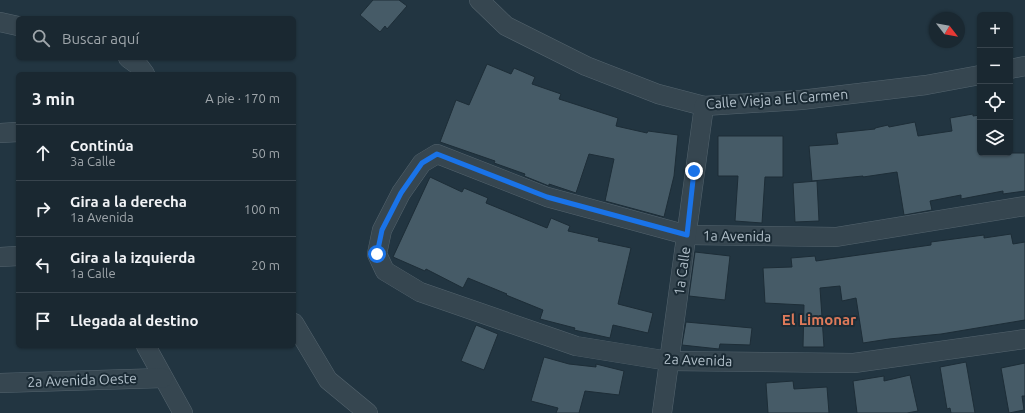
<!DOCTYPE html>
<html lang="es">
<meta charset="utf-8">
<style>
body{margin:0;font-family:Ubuntu,sans-serif;background:#233039;color:#f1f3f6}
.controls{position:absolute;right:12px;top:12px;display:grid;overflow:hidden;border-radius:6px;box-shadow:0 1px 3px #0004}
.controls button{width:36px;height:36px;display:grid;place-items:center;padding:0;border:0;border-bottom:1px solid #38444d;background:#1a2831;color:#f1f3f6;font:20px sans-serif}
.compass{position:absolute;left:929px;top:12px;width:36px;height:36px;border-radius:50%;background:#1a2831;box-shadow:0 1px 3px #0004;rotate:121deg}
.stop{position:absolute;width:12px;height:12px;margin:-9px;border:3px solid #1a73e8;border-radius:50%;background:#fff}
.stop.end{background:#1a73e8;border-color:#fff;box-shadow:0 1px 4px #0008}
.list{margin:0;padding:0;list-style:none}
h2{display:flex;justify-content:space-between;align-items:center;height:52px;margin:0;padding:0 16px;font-size:17px}
h2 small{font-size:13px;font-weight:400;color:#9fa6ab}
.list li{display:grid;grid-template-columns:26px 1fr auto;gap:12px;align-items:center;box-sizing:border-box;height:56px;padding:0 16px;border-top:1px solid #38444d}
.list b{display:block;font-size:15px;white-space:nowrap}
.list p{margin:0;font-size:13px;white-space:nowrap;color:#9fa6ab}
.list em{font-size:13px;font-style:normal;color:#9fa6ab}
.icon{flex:none;width:22px;height:22px;fill:none;stroke:currentColor;stroke-width:2;stroke-linecap:round;stroke-linejoin:round}
.map{position:relative;flex:none;width:1025px;height:413px;overflow:hidden}
.search{position:absolute;background:#1a2831;box-shadow:0 1px 3px #0004;left:16px;top:16px;width:280px;height:44px;display:flex;align-items:center;gap:10px;box-sizing:border-box;padding:0 14px;border-radius:6px;color:#9fa6ab;font-size:15px}
.panel{position:absolute;background:#1a2831;box-shadow:0 1px 3px #0004;left:16px;top:72px;width:280px;height:276px;border-radius:6px}
.map>svg:first-child{display:block}
.building{fill:#465b67;stroke:#1d2d37}
.lines{fill:none;stroke-linecap:round;stroke-linejoin:round}
.minor-casing{stroke:#54646e;stroke-width:20}
.minor{stroke:#364650;stroke-width:19}
.route{stroke:#1a73e8;stroke-width:5}
.labels{text-anchor:middle;dominant-baseline:central;stroke-width:4;stroke-linejoin:round;paint-order:stroke}
.street-label{font-size:14px;fill:#b3c1cb;stroke:#1b2b35}
.neighbourhood-label{font-size:15px;font-weight:bold;fill:#de7a5a;stroke:#1b2b35}
</style>
<div class="map">
<svg width="1025" height="413" viewBox="0 0 1025 413">
<rect width="100%" height="100%" fill="#223541"/>
<!-- building -->
<g class="building">
<polygon points="373,0 399,0 407,6 387,29 385,26 380,32 360,15"/>
<polygon points="487,64 511,74 514,68 535,77 532,84 561,94 559,99 618,118 616,126 647,133 648,131 678,135 674,176 664,217 605,201 614,159 589,154 576,193 549,184 549,186 524,176 525,174 494,163 495,161 440,142 456,100 469,105"/>
<polygon points="973,114 973,116 980,115 980,153 1025,153 1025,191 1003,194 1003,191 961,199 961,195 930,201 932,210 904,215 897,172 863,177 863,176 812,181 809,146 838,144 836,133 875,129 875,128 888,125 889,127 915,122 918,136 952,131 950,118"/>
<polygon points="718,136 783,136 783,177 765,177 762,223 735,221 738,176 718,176"/>
<polygon points="430,177 462,192 464,188 488,198 486,203 547,228 551,218 570,226 568,231 599,238 598,241 631,248 618,304 653,313 648,333 613,325 610,338 574,330 575,328 540,319 543,310 506,295 507,294 468,278 463,288 426,269 425,271 393,257"/>
<polygon points="817,181 819,221 795,222 793,183"/>
<polygon points="1011,234 1013,244 1025,242 1025,320 941,334 889,339 863,343 856,298 842,301 840,286 820,288 824,347 803,347 804,305 765,303 763,268 792,267 791,258 815,256 816,261 931,245 931,242 984,235 984,238"/>
<polygon points="695,252 730,256 725,300 689,296"/>
<polygon points="686,322 752,328 750,345 720,344 719,349 682,345"/>
<polygon points="476,325 498,334 484,370 461,361"/>
<polygon points="544,357 569,364 596,367 596,364 624,371 619,395 585,391 579,413 556,413 558,408 531,401"/>
<polygon points="966,362 975,413 951,413 950,408 947,409 940,367"/>
<polygon points="1025,363 1025,396 1022,396 1024,410 1009,413 1001,368"/>
<polygon points="910,375 918,411 907,413 857,413 853,381 884,376 884,381"/>
<polygon points="793,381 794,389 827,387 829,413 768,413 766,383"/>
</g>
<g class="lines">
<!-- minor casing -->
<g class="minor-casing">
<g id="minor">
<polyline points="479,0 506,26 586,66 658,94 704,106 801,100 926,85 980,75"/>
<polyline points="0,22 18,26"/>
<polyline points="128,58 139,66 145,74"/>
<polyline points="1010,69 1025,66"/>
<polyline points="0,133 18,132"/>
<polyline points="1025,206 836,237 687,235 547,197 437,154 422,163 401,193 382,230 377,254 385,271 420,292 576,346 669,361 854,363 1025,339"/>
<polyline points="0,257 18,256"/>
<polyline points="294,323 328,380 368,413"/>
<polyline points="146,346 183,413"/>
<polyline points="0,383 163,378"/>
<polyline points="662,413 704,106"/>
</g>
</g>
<!-- minor -->
<use href="#minor" class="minor"/>
</g>
<g class="lines">
<!-- route -->
<polyline class="route" points="377,254 382,230 401,193 422,163 437,154 547,197 687,235 694,171"/>
</g>
<g class="labels">
<!-- street labels -->
<g class="street-label">
<text transform="translate(777 99) rotate(-4)">Calle Vieja a El Carmen</text>
<text transform="translate(737 236) rotate(1)">1a Avenida</text>
<text transform="translate(682 271) rotate(-82)">1a Calle</text>
<text transform="translate(698 360) rotate(2)">2a Avenida</text>
<text transform="translate(82 380) rotate(-2)">2a Avenida Oeste</text>
</g>
<!-- neighbourhood labels -->
<g class="neighbourhood-label">
<text x="819" y="319">El Limonar</text>
</g>
</g>
</svg>
<div class="controls">
<button>+</button>
<button>−</button>
<button><svg class="icon" aria-label="locate" viewBox="0 0 24 24"><circle cx="12" cy="12" r="6"/><path d="M12 2v4M12 18v4M2 12h4M18 12h4"/></svg></button>
<button><svg class="icon" aria-label="layers" viewBox="0 0 24 24"><path d="M12 4l9 5-9 5-9-5zM3 14l9 5 9-5"/></svg></button>
</div>
<svg class="compass" viewBox="-18 -18 36 36"><path d="M0-13l5 13h-10z" fill="#e53935"/><path d="M0 13l5-13h-10z" fill="#9fa6ab"/></svg>
<div class="stop" style="left:377px;top:254px"></div>
<div class="stop end" style="left:694px;top:171px"></div>
<div class="search"><svg class="icon" aria-label="search" viewBox="0 0 24 24"><circle cx="10" cy="10" r="6"/><path d="M15 15l6 6"/></svg>Buscar aquí</div>
<section class="panel">
<h2>3 min<small>A pie · 170 m</small></h2>
<ul class="list">
<li><svg class="icon" aria-label="ahead" viewBox="0 0 24 24"><path d="M12 20V5M6 11l6-6 6 6"/></svg><div><b>Continúa</b><p>3a Calle</p></div><em>50 m</em></li>
<li><svg class="icon" aria-label="right" viewBox="0 0 24 24"><path d="M7 20v-9h11M14 6l5 5-5 5"/></svg><div><b>Gira a la derecha</b><p>1a Avenida</p></div><em>100 m</em></li>
<li><svg class="icon" aria-label="left" viewBox="0 0 24 24"><path d="M17 20v-9H6M10 6l-5 5 5 5"/></svg><div><b>Gira a la izquierda</b><p>1a Calle</p></div><em>20 m</em></li>
<li><svg class="icon" aria-label="arrive" viewBox="0 0 24 24"><path d="M6 21V4h12l-3 4 3 4H6"/></svg><div><b>Llegada al destino</b></div></li>
</ul>
</section>
</div>
